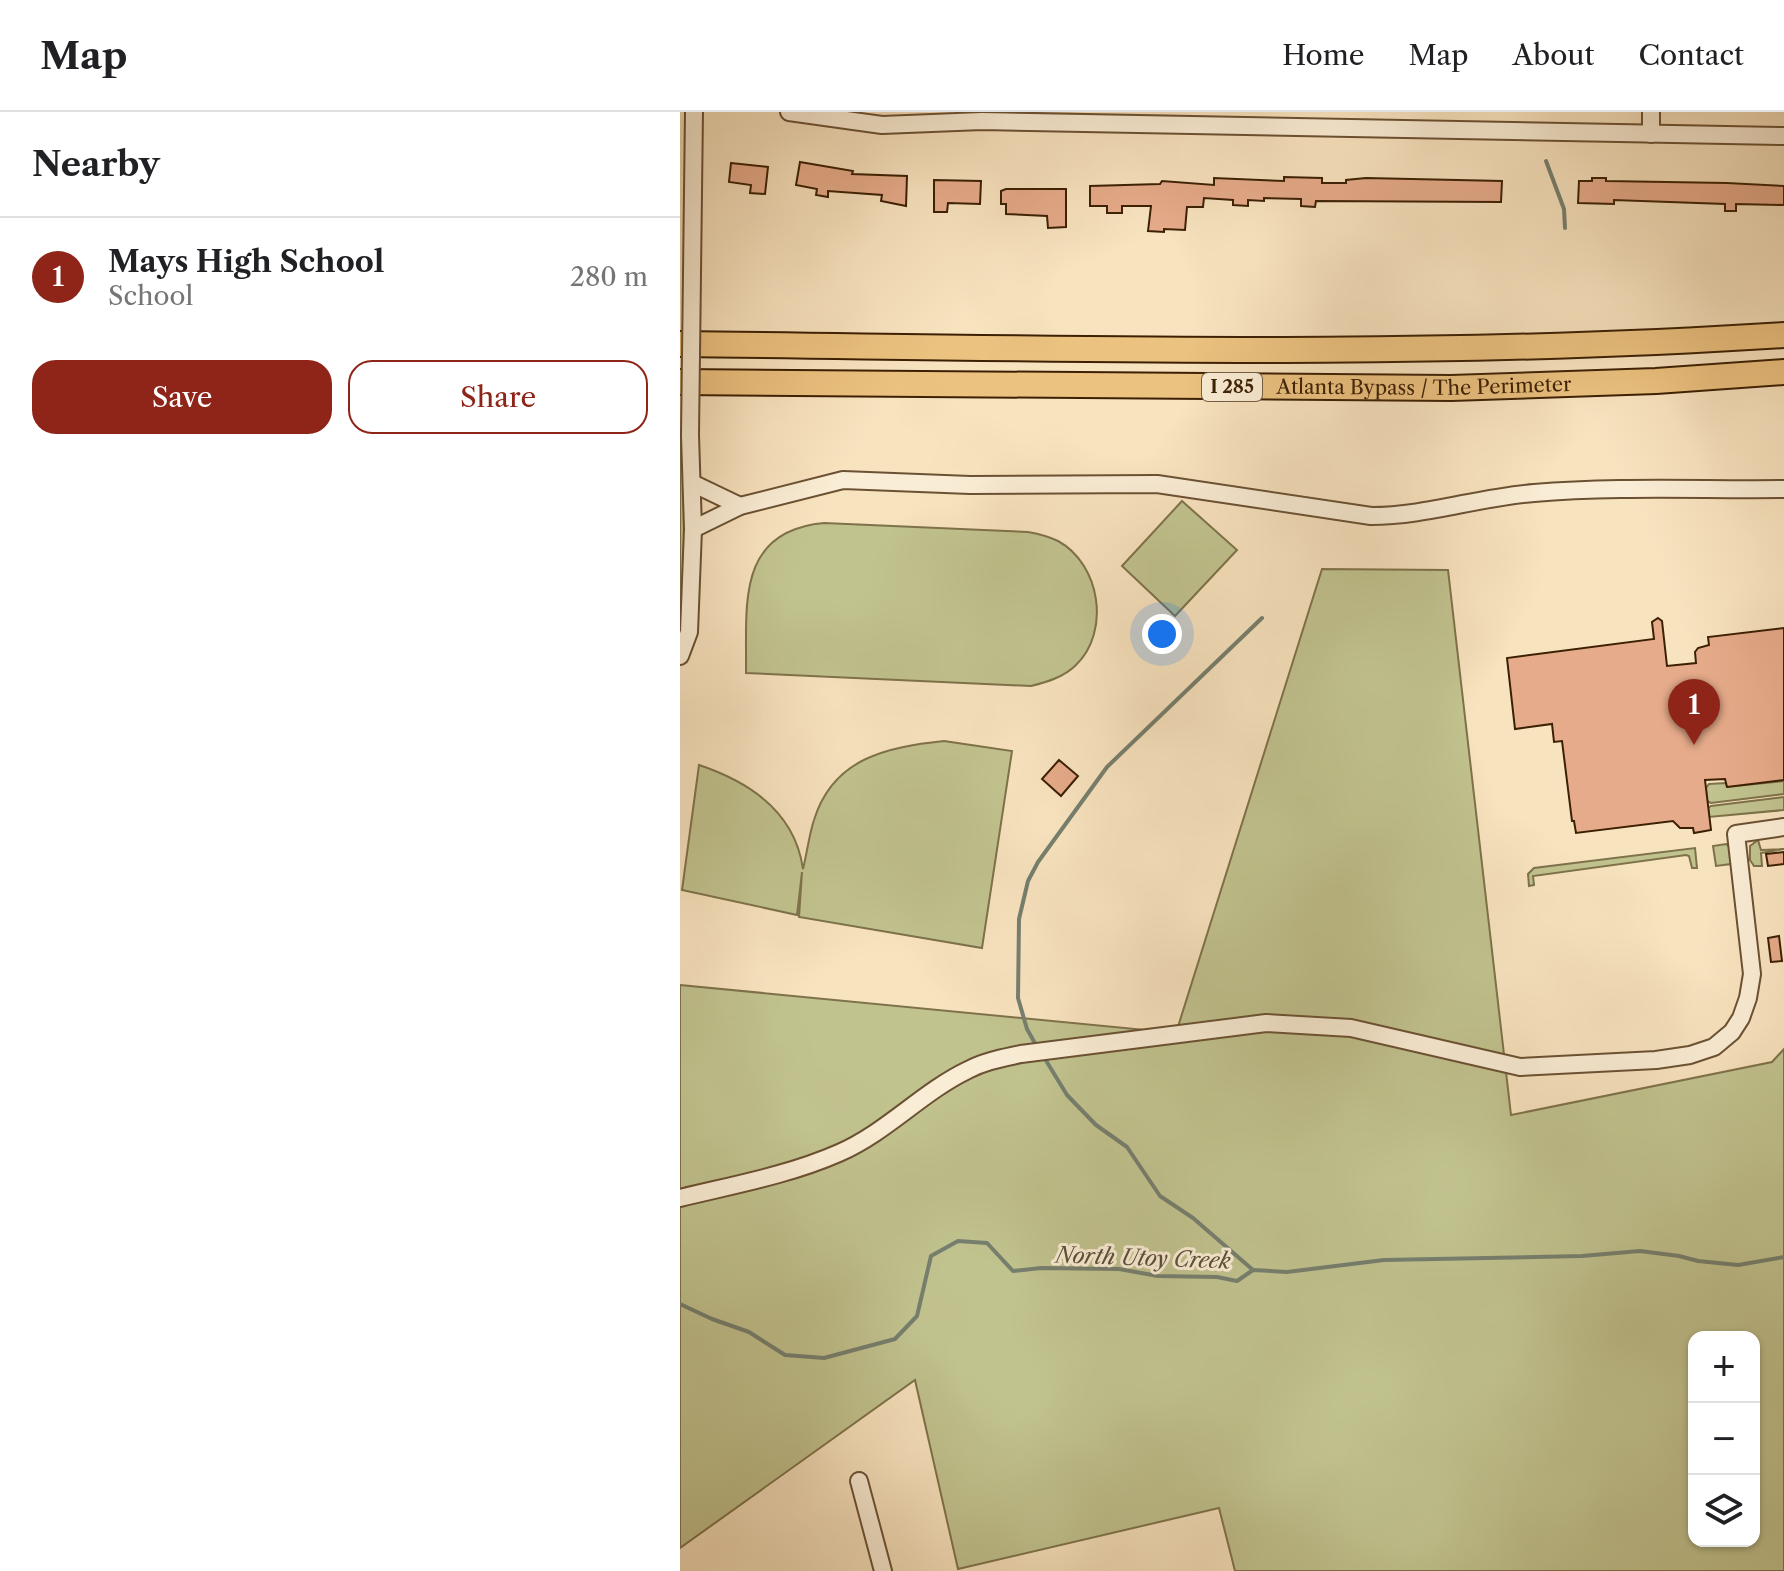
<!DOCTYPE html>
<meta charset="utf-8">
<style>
body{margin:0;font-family:"Libre Caslon Text",serif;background:#f6f6f6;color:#202124}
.controls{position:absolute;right:24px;bottom:24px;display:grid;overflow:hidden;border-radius:16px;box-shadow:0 2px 6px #0004}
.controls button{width:72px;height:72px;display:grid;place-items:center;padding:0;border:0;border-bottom:2px solid #e0e0e0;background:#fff;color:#202124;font:40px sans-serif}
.you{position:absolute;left:482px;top:522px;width:28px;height:28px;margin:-20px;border:6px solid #fff;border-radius:50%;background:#1a73e8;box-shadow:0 0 0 12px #1a73e833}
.badge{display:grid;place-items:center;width:52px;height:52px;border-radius:50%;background:#8f2418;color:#fff;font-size:26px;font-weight:700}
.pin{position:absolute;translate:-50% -66px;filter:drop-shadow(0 2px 4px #0008)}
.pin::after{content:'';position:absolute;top:42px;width:28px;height:24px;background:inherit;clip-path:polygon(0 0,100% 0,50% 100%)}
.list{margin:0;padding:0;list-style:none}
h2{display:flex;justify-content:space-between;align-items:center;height:104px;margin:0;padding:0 32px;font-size:34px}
h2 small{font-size:26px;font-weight:400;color:#757577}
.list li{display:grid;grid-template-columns:52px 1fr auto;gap:24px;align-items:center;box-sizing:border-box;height:120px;padding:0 32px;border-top:2px solid #e0e0e0}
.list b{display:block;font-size:30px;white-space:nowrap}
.list p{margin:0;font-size:26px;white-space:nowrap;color:#757577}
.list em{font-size:26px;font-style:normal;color:#757577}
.actions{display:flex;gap:16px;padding:24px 32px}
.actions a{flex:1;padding:18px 0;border:2px solid #8f2418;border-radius:24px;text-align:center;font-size:28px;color:#8f2418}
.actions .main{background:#8f2418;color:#fff}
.icon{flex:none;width:44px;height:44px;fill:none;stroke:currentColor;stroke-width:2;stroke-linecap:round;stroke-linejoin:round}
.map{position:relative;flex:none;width:1104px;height:1459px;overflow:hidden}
header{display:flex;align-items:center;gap:48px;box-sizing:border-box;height:112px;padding:0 40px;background:#fff;border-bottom:2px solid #e0e0e0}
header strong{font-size:38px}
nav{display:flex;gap:44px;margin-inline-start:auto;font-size:28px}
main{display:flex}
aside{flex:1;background:#fff}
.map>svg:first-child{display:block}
.green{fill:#c1c38f;stroke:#7e724a;stroke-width:2;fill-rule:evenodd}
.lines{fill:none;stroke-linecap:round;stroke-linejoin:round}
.stream{stroke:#767f6e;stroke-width:4}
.building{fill:#e6ab8a;stroke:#3c2004;stroke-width:2}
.minor-casing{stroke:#6b5133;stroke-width:20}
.highway-casing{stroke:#3c2004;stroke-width:28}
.minor{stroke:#faedd5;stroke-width:16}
.highway{stroke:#ecc280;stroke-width:24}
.minor-bridge-casing{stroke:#6b5133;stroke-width:20;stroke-linecap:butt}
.minor-bridge{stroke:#faedd5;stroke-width:16}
.labels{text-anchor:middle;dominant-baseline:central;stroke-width:6;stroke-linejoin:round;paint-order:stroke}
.shield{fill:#faedd5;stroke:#755e43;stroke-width:2}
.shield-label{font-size:18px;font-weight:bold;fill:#3c2004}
.street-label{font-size:20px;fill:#3c2004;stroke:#faedd5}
.water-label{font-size:22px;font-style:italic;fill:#594f39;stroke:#faedd5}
</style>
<header>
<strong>Map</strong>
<nav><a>Home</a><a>Map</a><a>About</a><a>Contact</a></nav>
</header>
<main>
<aside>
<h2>Nearby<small></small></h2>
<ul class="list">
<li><span class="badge">1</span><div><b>Mays High School</b><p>School</p></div><em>280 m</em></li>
</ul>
<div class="actions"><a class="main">Save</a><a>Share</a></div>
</aside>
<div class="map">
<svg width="1104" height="1459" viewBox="0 0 1104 1459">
<rect width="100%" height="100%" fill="#f8e3bf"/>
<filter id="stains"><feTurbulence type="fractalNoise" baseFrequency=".0025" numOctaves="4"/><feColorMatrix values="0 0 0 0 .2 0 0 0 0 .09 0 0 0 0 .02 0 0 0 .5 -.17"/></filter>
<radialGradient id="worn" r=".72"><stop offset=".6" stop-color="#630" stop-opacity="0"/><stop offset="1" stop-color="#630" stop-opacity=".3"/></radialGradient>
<!-- green -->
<g class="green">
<polygon points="0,324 8,324 15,525 0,550"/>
<polygon points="502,389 557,438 495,504 442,454"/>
<path d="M144,411L348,420C359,422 368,424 378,429C420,452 431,519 396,553C384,565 367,570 351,574L66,561C67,495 55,419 144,411Z"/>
<path d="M642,457L768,458L831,1003L1092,950L1104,937V1459H555L539,1396L278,1457L235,1268L0,1436V873L496,921ZM1014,1225H1074V1429H1014Z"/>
<path d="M264,629L332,639L302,836L119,805L122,760L117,803L2,778L19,653C70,670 115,700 123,757C127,741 129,723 134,708C153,646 207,635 264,629Z"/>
<polygon points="1104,669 1104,682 1031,691 1027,689 1026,676 1029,672 1046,671 1047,675"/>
<polygon points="1104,685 1104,698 1029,705 1028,696 1031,694"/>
<polygon points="1078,728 1081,738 1104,737 1081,741 1082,754 1074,754 1070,748 1070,734"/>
<polygon points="1046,732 1052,737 1051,752 1036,754 1033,734"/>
<polygon points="1015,736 1017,756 1012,756 1009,744 1006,743 853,764 854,773 849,774 848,762 854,756"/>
</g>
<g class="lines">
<!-- stream -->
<g class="stream">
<polyline points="866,49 884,97 885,116"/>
<polyline points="357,935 347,917 338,886 339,807 348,769 358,750 427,655 582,506"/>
<polyline points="362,942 387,983 416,1013 447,1035 480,1084 513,1106 573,1158"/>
<polyline points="0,1192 32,1207 69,1220 105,1243 144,1246 215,1227 237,1204 251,1144 278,1129 307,1131 333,1159 361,1156 439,1157 478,1164 537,1165 557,1169 573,1158 607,1160 704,1148 902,1144 960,1139 999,1144 1018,1149 1058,1153 1104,1145"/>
</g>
</g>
<!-- building -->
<g class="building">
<polygon points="120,50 173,59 172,62 227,64 226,94 201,89 202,83 148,79 148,85 136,83 137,77 116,73"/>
<polygon points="51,51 88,55 85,82 70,81 71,73 49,70"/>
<polygon points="604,65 642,66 642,71 666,71 666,68 686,66 822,69 821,90 636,89 635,95 621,94 621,87 584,86 584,89 568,88 568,94 553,93 553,88 524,86 523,95 507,95 505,118 484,117 484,120 468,119 471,94 442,94 442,101 427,101 427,94 410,94 410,74 480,72 482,69 534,73 534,66 604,69"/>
<polygon points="912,66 926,66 926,69 1047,71 1104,74 1104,93 1056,92 1056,99 1045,99 1045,92 934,88 934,92 898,91 899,69 912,69"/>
<polygon points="254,68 301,69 300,92 268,91 267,100 254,100"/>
<polygon points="326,77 386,77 386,115 368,116 367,104 326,102 326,92 321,92 321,79"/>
<polygon points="978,506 982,509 987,554 1016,551 1015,540 1018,536 1029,533 1028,525 1104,516 1104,668 1047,675 1045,667 1025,668 1031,718 1014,721 1013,716 1000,716 993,709 896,721 894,709 892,709 882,629 874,630 872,612 835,617 827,546 974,527 972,510"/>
<polygon points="379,648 398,664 381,684 362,667"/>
<polygon points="1104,740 1104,752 1088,754 1086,742"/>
<polygon points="1099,824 1102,849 1091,850 1088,826"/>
</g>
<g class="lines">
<!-- minor casing -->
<g class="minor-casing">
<g id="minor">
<polyline points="109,0 202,13 302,9 1104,24"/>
<polyline points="971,22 971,0"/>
<polyline points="12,161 14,0"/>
<polyline points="12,371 60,394"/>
<path d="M13,417L60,394L163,368L290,373L477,372L691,404C746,404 799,385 854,381C937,374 1021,378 1104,377"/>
<polyline points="0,544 9,520 13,417 10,323"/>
<path d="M0,1086C53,1073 109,1063 159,1041C207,1020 242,980 288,958C305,949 323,946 341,942L586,911L671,916L840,955L976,948L1010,943L1034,935L1052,920L1061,906L1068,886L1072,862L1056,722L1104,715"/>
<polyline points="179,1369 203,1459"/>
</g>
</g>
<!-- highway casing -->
<g class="highway-casing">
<g id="highway">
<path d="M0,232C368,236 737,247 1104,223"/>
<path id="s1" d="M0,270L771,276L976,269L1104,260"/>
</g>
</g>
<!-- minor -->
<use href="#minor" class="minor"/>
<!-- highway -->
<use href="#highway" class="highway"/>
<!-- minor-bridge casing -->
<g class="minor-bridge-casing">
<polyline id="minor-bridge" points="10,323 12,161"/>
</g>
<!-- minor-bridge -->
<use href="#minor-bridge" class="minor-bridge"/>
</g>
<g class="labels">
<!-- shield labels -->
<rect class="shield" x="522" y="261" width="60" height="28" rx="6"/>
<g class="shield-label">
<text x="552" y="275">I 285</text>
</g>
<!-- street labels -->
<g class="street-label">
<text stroke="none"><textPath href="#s1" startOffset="744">Atlanta Bypass / The Perimeter</textPath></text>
</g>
<!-- water labels -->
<g class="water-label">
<text transform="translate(463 1146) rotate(2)">North Utoy Creek</text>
</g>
</g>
<rect width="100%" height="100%" filter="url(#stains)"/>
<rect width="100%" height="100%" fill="url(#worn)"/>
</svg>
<div class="controls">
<button>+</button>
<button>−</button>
<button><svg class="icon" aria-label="layers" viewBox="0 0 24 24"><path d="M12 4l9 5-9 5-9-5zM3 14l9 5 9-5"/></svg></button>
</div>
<div class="you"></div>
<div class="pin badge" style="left:1014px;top:633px">1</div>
</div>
</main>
